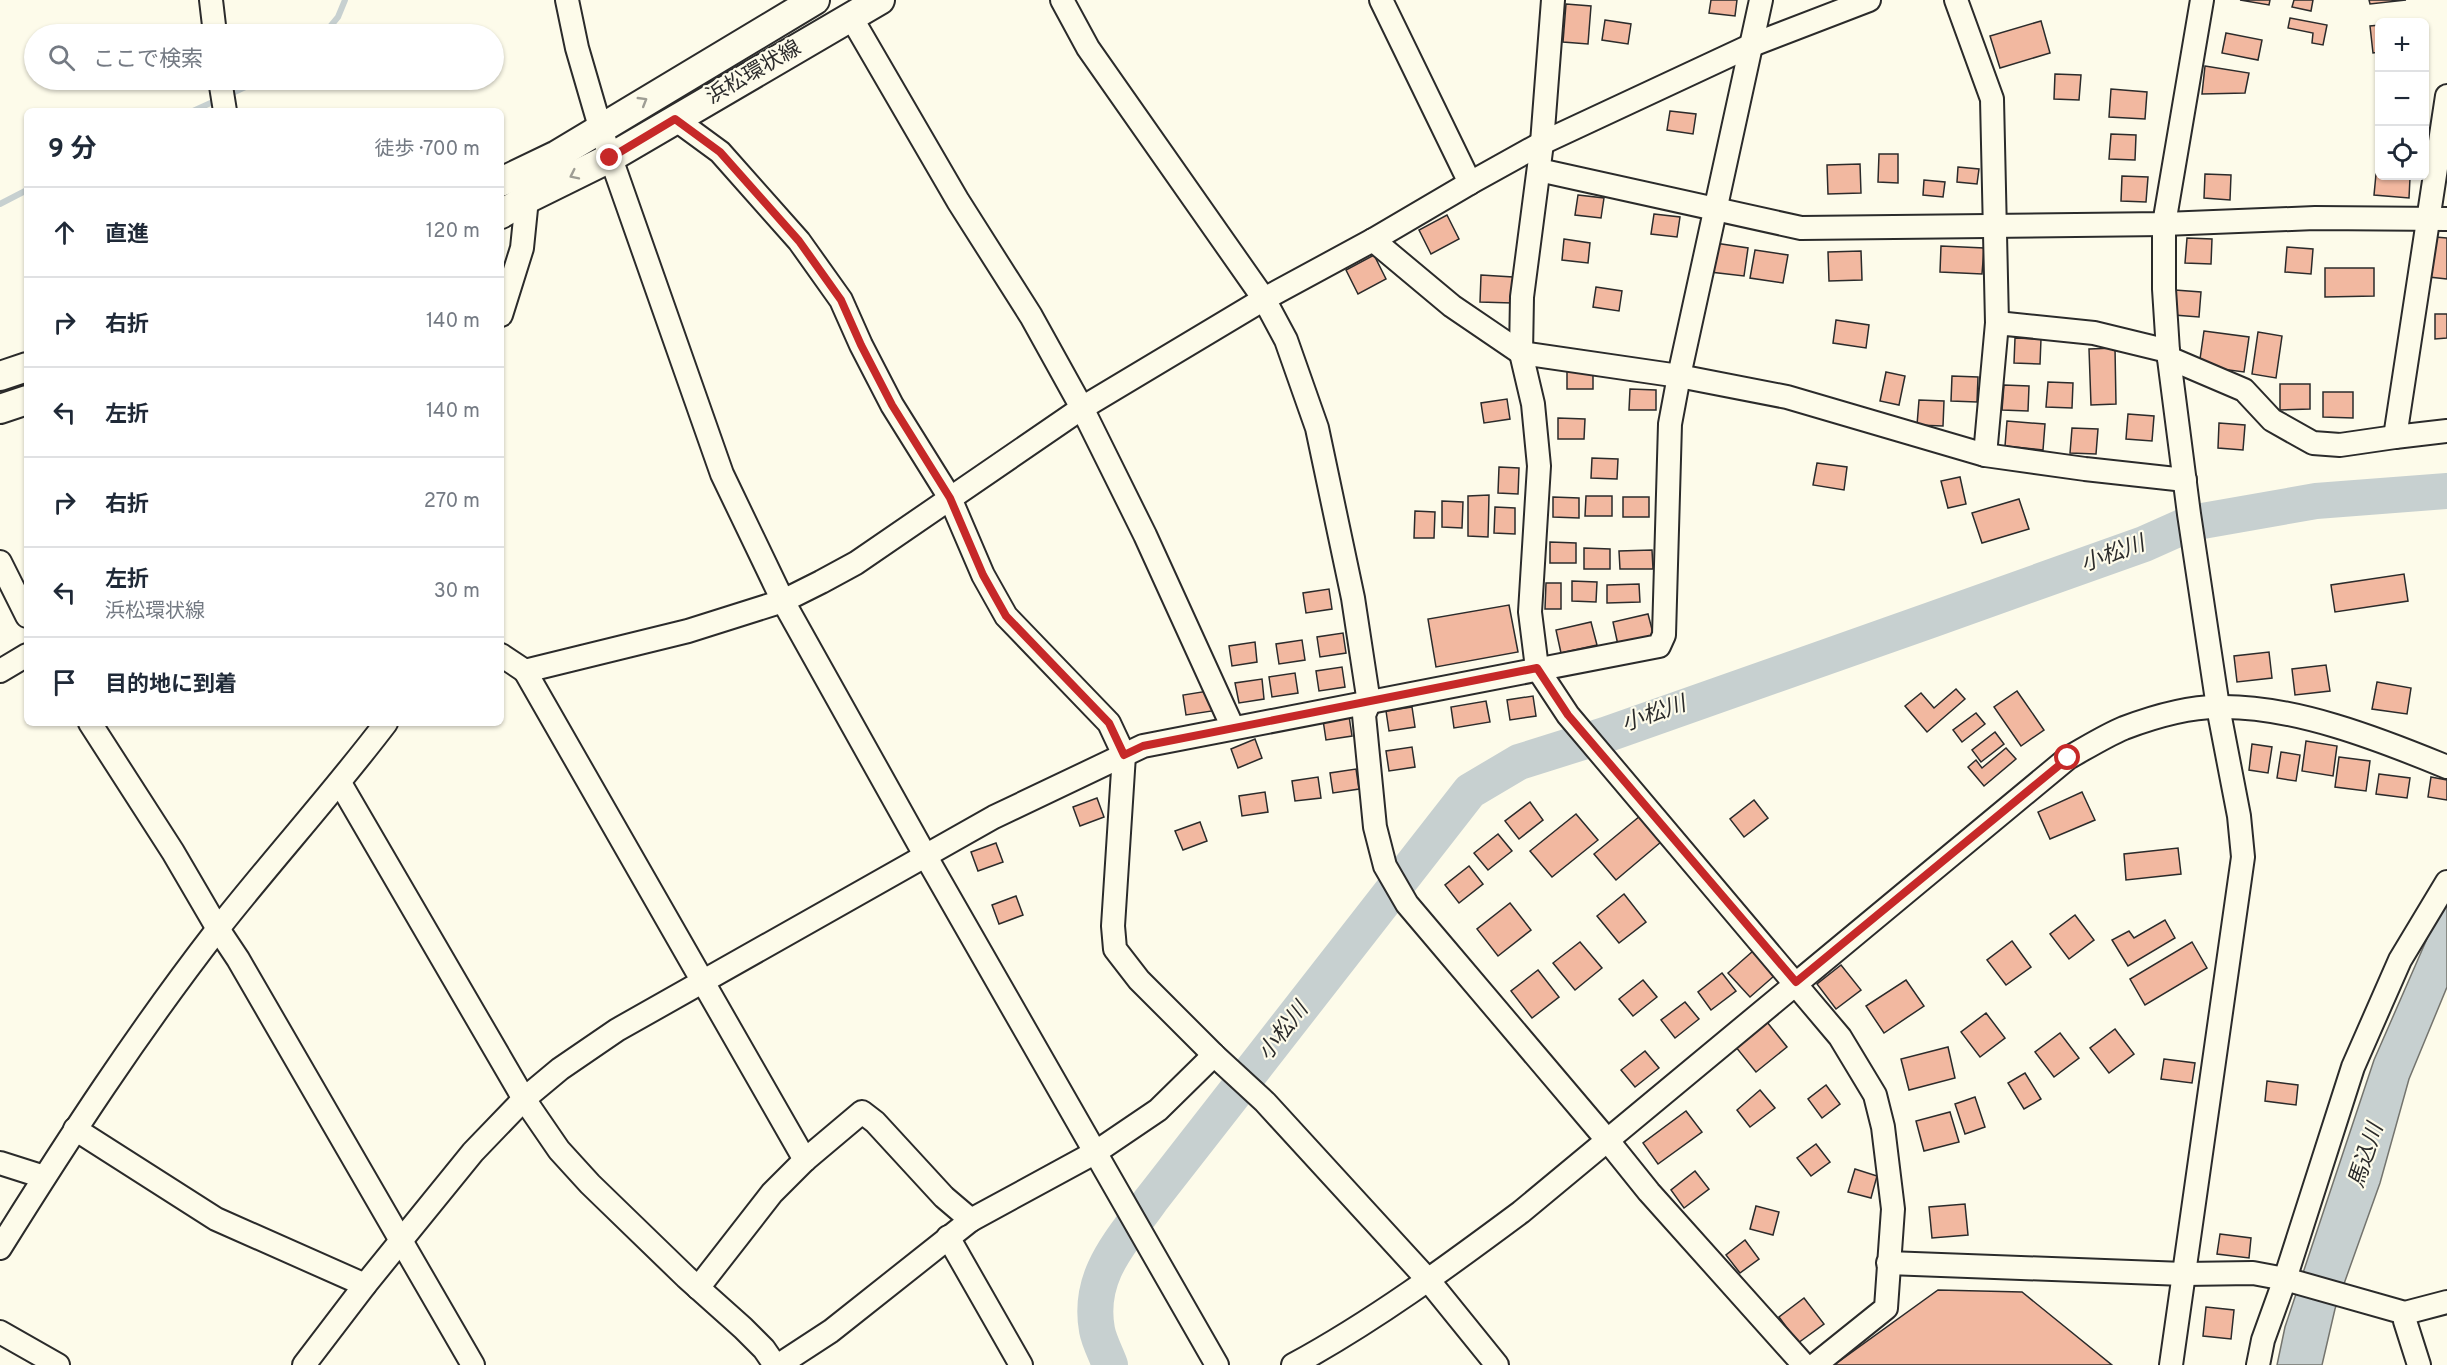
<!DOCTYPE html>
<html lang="ja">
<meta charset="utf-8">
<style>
body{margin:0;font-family:Overpass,"Noto Sans JP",sans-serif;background:#f6f6f7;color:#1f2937}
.controls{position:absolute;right:18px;top:18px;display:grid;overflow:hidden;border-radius:9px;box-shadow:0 2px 4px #0004}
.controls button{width:54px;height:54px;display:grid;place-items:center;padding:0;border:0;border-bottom:2px solid #e0e1e3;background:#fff;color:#1f2937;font:30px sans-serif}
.stop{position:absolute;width:18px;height:18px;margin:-14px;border:4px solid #c62828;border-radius:50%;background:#fff}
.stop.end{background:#c62828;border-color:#fff;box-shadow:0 2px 6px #0008}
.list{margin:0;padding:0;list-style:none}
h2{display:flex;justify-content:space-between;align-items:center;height:78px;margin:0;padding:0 24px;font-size:26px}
h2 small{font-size:20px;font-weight:400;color:#747a83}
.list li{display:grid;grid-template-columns:39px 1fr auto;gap:18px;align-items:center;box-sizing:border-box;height:90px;padding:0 24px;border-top:2px solid #e0e1e3}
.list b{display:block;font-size:22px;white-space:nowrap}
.list p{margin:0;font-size:20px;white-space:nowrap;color:#747a83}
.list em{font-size:20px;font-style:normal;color:#747a83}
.icon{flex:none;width:33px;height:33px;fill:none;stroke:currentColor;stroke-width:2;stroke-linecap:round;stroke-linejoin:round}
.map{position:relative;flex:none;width:2447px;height:1365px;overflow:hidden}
.search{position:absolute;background:#fff;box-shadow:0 2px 4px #0004;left:24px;top:24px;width:480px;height:66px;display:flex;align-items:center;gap:15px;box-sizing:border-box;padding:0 21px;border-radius:33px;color:#747a83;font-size:22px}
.panel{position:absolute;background:#fff;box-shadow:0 2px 4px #0004;left:24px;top:108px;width:480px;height:618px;border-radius:9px}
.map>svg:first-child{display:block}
.water{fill:#c7d0d0;stroke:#74746e;stroke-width:1.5}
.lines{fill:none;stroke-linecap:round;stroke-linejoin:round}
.stream{stroke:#c7d0d0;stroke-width:6}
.river{stroke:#c7d0d0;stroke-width:36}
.building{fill:#f2b8a0;stroke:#2b2b2b;stroke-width:1.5}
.minor-casing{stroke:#2b2b2b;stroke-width:26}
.major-casing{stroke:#2b2b2b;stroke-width:32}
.minor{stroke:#fdfbea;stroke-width:22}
.major{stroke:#fdfbea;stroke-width:28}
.oneway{stroke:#9e9d94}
.route{stroke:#c62828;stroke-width:8}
.labels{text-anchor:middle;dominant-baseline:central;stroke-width:4.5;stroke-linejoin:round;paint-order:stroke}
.street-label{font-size:21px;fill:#2b2b2b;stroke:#fdfbea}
.water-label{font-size:22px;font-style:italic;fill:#2b2b2b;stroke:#fdfbea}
</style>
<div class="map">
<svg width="2447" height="1365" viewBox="0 0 2447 1365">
<rect width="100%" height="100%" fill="#fdfbea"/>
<!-- water -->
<polygon class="water" points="2447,893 2447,987 2409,1079 2380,1183 2335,1309 2322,1365 2277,1365 2285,1327 2374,1060"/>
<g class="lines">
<!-- stream -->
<g class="stream">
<polyline points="324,34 338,17 345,0"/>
<polyline points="193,111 261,80"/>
<polyline points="0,204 27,190"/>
</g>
<!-- river -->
<path class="river" d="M1110,1365C1106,1354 1099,1341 1097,1330C1087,1275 1122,1241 1151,1200L1470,791L1519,762L1605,735L1931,620L2144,544L2191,523L2316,501L2447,491"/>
</g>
<!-- building -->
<g class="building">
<polygon points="1711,0 1737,0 1735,16 1709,13"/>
<polygon points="2240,0 2270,0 2269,5"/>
<polygon points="2294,0 2313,0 2311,11 2292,7"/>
<polygon points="2369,0 2406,0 2370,4"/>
<polygon points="1566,4 1591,6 1588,44 1563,42"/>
<polygon points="2290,18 2327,25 2323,45 2312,43 2313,33 2288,28"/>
<polygon points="1605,20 1631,24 1628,44 1602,40"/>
<polygon points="2041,21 2050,53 2000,68 1990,36"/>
<polygon points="2380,25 2380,52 2373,53 2370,26"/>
<polygon points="2226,33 2262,40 2258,60 2222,53"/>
<polygon points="2205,66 2249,73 2245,93 2202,94"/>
<polygon points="2055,74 2081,75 2079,100 2054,99"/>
<polygon points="2111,89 2147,92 2145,119 2109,117"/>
<polygon points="1670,111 1696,114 1693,134 1667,130"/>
<polygon points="2111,134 2136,135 2135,160 2109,159"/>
<polygon points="1879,154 1898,154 1898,183 1878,182"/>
<polygon points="1860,164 1861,193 1828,194 1827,165"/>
<polygon points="1958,167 1979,169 1977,184 1957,182"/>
<polygon points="2205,174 2231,175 2230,200 2204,198"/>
<polygon points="2376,174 2410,178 2409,198 2374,195"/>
<polygon points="2122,176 2148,177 2146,202 2121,201"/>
<polygon points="1924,180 1945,182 1943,197 1923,195"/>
<polygon points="1578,195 1604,198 1601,218 1575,215"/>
<polygon points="1654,214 1680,217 1677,237 1651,234"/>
<polygon points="1447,215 1459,239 1431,254 1419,230"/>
<polygon points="2435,237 2447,238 2447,279 2429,277"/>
<polygon points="2187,238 2212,239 2211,264 2185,263"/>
<polygon points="1564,239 1590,243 1588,263 1562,260"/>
<polygon points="1715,243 1748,248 1744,276 1710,272"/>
<polygon points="1941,246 1984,248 1982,274 1940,272"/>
<polygon points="2287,247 2313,249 2311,274 2285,272"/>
<polygon points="1755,250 1788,255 1783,283 1750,278"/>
<polygon points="1861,251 1862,280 1829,281 1828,252"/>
<polygon points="1374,255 1386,279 1358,294 1346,270"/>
<polygon points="2325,268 2374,268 2374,296 2325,297"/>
<polygon points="1481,275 1513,277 1512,303 1480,302"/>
<polygon points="1596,287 1622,291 1619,311 1593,307"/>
<polygon points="2175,290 2201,292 2199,317 2174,315"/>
<polygon points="2435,314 2447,314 2447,338 2435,339"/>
<polygon points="1836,320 1869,325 1866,348 1833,343"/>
<polygon points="2204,331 2249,337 2244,372 2199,366"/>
<polygon points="2258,332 2282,336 2276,378 2252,374"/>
<polygon points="2015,338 2041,339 2040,364 2014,363"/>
<polygon points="2115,348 2116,404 2091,405 2089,349"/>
<polygon points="1567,368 1593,369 1593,389 1567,389"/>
<polygon points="1886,372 1905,376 1899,405 1880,401"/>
<polygon points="1952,376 1978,377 1977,402 1951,401"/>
<polygon points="2048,382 2073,383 2072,408 2046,407"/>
<polygon points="2280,384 2310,384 2310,409 2280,410"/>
<polygon points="2004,385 2029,386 2028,411 2002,410"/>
<polygon points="1630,389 1656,390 1656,410 1629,410"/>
<polygon points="2323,392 2353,392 2353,418 2323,417"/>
<polygon points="1507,399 1510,419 1484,423 1481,403"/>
<polygon points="1919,400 1944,401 1943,426 1917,425"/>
<polygon points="2128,414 2154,416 2152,441 2126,439"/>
<polygon points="1558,418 1585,419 1584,439 1558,439"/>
<polygon points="2007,421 2045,424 2043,450 2005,446"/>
<polygon points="2219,423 2245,425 2243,450 2218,448"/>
<polygon points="2072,428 2098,429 2096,454 2070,453"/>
<polygon points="1592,458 1618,459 1617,479 1591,478"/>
<polygon points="1817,463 1847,467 1844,490 1813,485"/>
<polygon points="1499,467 1519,468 1518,494 1498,493"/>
<polygon points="1960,477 1966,504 1948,508 1941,481"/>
<polygon points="1489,495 1488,537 1468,536 1468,496"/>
<polygon points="1586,496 1612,496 1612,516 1585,516"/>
<polygon points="1553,497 1579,498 1579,518 1553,517"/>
<rect x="1623" y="497" width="26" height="20"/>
<polygon points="2019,499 2029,529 1982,543 1972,513"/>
<polygon points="1442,501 1463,502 1462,528 1442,527"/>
<polygon points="1495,507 1515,508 1515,534 1494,533"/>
<polygon points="1415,511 1435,512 1434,538 1414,538"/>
<polygon points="1550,542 1576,543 1576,563 1550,563"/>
<polygon points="1584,548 1610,549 1610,569 1584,569"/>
<polygon points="1652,550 1653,569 1620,569 1619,551"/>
<polygon points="2404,574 2408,601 2335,612 2331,585"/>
<polygon points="1572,581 1597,582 1596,602 1572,601"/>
<polygon points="1546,583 1561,583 1561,609 1545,609"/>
<polygon points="1639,584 1640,602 1607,603 1607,585"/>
<polygon points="1329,589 1332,609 1306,613 1303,593"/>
<polygon points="1509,605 1518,652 1436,667 1428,619"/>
<polygon points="1648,614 1654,637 1618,645 1613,622"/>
<polygon points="1591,622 1597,645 1561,653 1556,630"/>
<polygon points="1343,633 1346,653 1320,657 1317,637"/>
<polygon points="1302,640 1305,660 1279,664 1276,644"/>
<polygon points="1255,642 1257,662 1232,666 1229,646"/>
<polygon points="2269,652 2272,678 2237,682 2234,656"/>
<polygon points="2326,665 2330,691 2295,695 2292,669"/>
<polygon points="1342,667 1345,687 1319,691 1316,671"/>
<polygon points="1295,673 1298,693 1272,697 1269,677"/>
<polygon points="1262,679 1264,699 1239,703 1235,683"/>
<polygon points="2377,682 2411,688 2407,714 2372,709"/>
<polygon points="1956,689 1965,699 1927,732 1905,706 1921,693 1934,708"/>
<polygon points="1208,691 1212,711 1186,715 1183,695"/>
<polygon points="2017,691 2044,730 2021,746 1994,707"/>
<polygon points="1533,696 1536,716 1510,720 1507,700"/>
<polygon points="1486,701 1490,722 1454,728 1451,707"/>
<polygon points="1412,707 1415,727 1389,731 1386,711"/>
<polygon points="1976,713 1985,724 1962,742 1953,730"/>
<polygon points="1349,716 1352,736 1326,740 1323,720"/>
<polygon points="1995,732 2004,744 1981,762 1972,750"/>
<polygon points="1255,739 1262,758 1238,768 1231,749"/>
<polygon points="2306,741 2337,746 2333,776 2302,771"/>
<polygon points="2252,744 2272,747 2268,773 2249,770"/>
<polygon points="1412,747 1415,767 1389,771 1386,751"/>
<polygon points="2006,748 2016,759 1984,786 1968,767 1976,760 1982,768"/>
<polygon points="2281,752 2300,755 2296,781 2277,778"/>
<polygon points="2339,757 2370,761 2366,791 2335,787"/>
<polygon points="1356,769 1359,789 1333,793 1330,773"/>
<polygon points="2379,774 2410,778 2407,798 2376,794"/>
<polygon points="1318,777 1321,798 1295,801 1292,781"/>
<polygon points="2431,777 2447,780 2447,800 2428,797"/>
<polygon points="1265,792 1268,812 1242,816 1239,796"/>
<polygon points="2082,792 2095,820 2050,839 2038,812"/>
<polygon points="1097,798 1104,817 1080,826 1073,807"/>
<polygon points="1754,800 1768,818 1744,837 1730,819"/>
<polygon points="1530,802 1543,820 1519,839 1505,821"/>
<polygon points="1576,814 1598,840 1552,877 1530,851"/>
<polygon points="1640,816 1661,842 1616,880 1594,854"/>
<polygon points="1200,822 1207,841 1183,850 1175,831"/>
<polygon points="1498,834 1512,851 1488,870 1474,853"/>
<polygon points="996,843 1003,862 978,871 971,852"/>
<polygon points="2178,848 2181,874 2126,880 2124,854"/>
<polygon points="1469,866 1483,884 1459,903 1445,885"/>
<polygon points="1624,894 1646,922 1619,943 1597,916"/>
<polygon points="1016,896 1023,915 999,924 992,905"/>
<polygon points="1510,903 1531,930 1498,956 1477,929"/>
<polygon points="2075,915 2094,940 2069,959 2050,934"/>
<polygon points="2165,920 2175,938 2128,966 2112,940 2129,931 2134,938"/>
<polygon points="2012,941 2031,967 2006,985 1987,960"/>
<polygon points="1580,942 1602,968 1575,990 1553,963"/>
<polygon points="2192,942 2207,968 2145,1005 2130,979"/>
<polygon points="1753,951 1774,976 1750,997 1728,973"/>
<polygon points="1841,965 1861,990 1836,1009 1817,984"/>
<polygon points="1538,970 1559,997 1532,1018 1511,991"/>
<polygon points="1722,973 1736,991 1711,1010 1698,992"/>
<polygon points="1643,980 1657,997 1633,1016 1619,999"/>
<polygon points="1906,980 1924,1006 1884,1033 1866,1006"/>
<polygon points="1685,1002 1699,1019 1675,1038 1661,1020"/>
<polygon points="1986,1013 2005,1038 1980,1057 1961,1032"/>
<polygon points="1767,1022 1787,1047 1756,1072 1735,1046"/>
<polygon points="2115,1029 2134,1054 2109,1073 2090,1048"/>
<polygon points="2060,1033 2079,1058 2054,1077 2035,1052"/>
<polygon points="1948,1047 1955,1078 1909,1090 1901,1059"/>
<polygon points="1645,1051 1659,1068 1635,1087 1621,1070"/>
<polygon points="2164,1059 2195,1063 2192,1083 2161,1079"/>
<polygon points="2025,1073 2041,1099 2024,1109 2008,1083"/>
<polygon points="2267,1081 2298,1085 2296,1105 2265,1101"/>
<polygon points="1826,1085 1840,1104 1822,1118 1808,1099"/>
<polygon points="1760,1090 1775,1108 1750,1127 1737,1110"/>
<polygon points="1975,1097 1985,1127 1965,1134 1955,1104"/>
<polygon points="1686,1111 1702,1132 1658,1164 1643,1143"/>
<polygon points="1950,1112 1959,1142 1924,1151 1916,1121"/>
<polygon points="1816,1144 1830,1162 1811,1176 1797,1158"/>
<polygon points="1855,1169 1877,1176 1871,1198 1848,1192"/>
<polygon points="1695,1171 1709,1189 1684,1208 1671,1190"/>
<polygon points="1965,1204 1968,1235 1932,1238 1929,1207"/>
<polygon points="1756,1206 1779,1212 1773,1235 1750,1229"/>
<polygon points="2220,1234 2251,1238 2249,1258 2217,1254"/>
<polygon points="1745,1240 1759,1259 1740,1273 1726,1255"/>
<polygon points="1938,1290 2022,1292 2112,1365 1834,1365"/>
<polygon points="1804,1298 1824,1324 1798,1343 1779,1317"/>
<polygon points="2206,1307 2234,1310 2231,1339 2203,1336"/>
</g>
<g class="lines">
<!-- minor casing -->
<g class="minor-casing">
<g id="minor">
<polyline points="211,0 215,34"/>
<polyline points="567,0 577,48 600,127 722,474 783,601 925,855 1217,1365"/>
<polyline points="1062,0 1088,48 1264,299 1286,340 1317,428 1353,598 1369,703 1364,715 1375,827 1385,866 1407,904 1608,1141 1649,1192 1804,1365"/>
<polyline points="1381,0 1470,183"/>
<polyline points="1553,0 1542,143 1522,297 1521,353 1533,404 1539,466 1530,612 1537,668 1568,715 1840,1037 1875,1095 1883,1127 1893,1209 1886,1308 1815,1365"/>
<polyline points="1956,0 1992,99 1997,323"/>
<polyline points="851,17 958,201 1031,316 1082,408 1145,535 1233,728"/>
<polyline points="220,80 225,111"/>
<polyline points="2447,96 2395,437 2447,431"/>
<polyline points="675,119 720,152 799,241 841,300 861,345 892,405 950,498 983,575 1006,616 1109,723 1124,755 1113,926 1115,949 1139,980 1214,1055 1265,1102 1429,1281 1497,1365"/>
<polyline points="1539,170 1801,228 2164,224 2315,218 2447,219"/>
<polyline points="1373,240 1452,306 1521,353 1679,376 1787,397 1985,455 1997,323 2094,333 2168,351"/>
<polyline points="501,315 522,248 527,199"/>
<polyline points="2169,358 2244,390 2272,420 2313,443 2340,445 2395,437"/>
<polyline points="1985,455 2085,469 2185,480"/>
<polyline points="0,562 27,616"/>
<polyline points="501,655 525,671 688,631 783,601 821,582 856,563 1082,408 1264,299 1373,240 1470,183 1542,143 1752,45 1869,0"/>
<polyline points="0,671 27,655"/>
<polyline points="525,671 805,1160"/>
<polyline points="90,723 173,852 218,929 238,959 473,1365"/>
<polyline points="340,783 524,1099 559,1150 590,1184 686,1277 743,1328 764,1349 775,1365"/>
<polyline points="75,1129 216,1219 365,1285"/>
<polyline points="0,1163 44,1177"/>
<polyline points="948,1237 1021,1365"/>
<path d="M0,1248C68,1139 138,1032 217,930C272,860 332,794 386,723"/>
<polyline points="1888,1263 2184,1274 2253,1273 2285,1279 2405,1313 2447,1302"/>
<polyline points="698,1288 772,1193 805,1160 862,1112 875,1122 944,1197 971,1220"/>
<polyline points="2405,1313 2405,1321 2419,1365"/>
<polyline points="0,1332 58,1365"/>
<polyline points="304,1365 365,1285 473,1152 524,1099 560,1069 617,1030 994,817 1143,746 1659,646 1664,635 1670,424 1679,376 1761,0"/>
<polyline points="779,1365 831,1331 971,1220 1096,1152 1158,1110 1214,1055"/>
<path d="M1293,1365C1374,1321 1447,1267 1521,1212L2068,758C2086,748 2105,736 2124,728C2153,717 2188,707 2218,707C2292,705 2379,739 2447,767"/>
<polyline points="2171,1365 2243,857 2239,816 2218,707 2189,514 2168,351 2164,289 2164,224 2202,0"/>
<polyline points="2258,1365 2263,1340 2285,1279 2353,1067 2400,960 2447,882"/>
</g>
</g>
<!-- major casing -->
<g class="major-casing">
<g id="major">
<polyline points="501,182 557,155 815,0"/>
<polyline points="501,214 527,199 610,158 880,0"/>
<polyline points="0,376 27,367"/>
<polyline points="0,409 27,400"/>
</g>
</g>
<!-- minor -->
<use href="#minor" class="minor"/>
<!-- major -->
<use href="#major" class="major"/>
</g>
<!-- one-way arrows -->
<defs><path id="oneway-chevron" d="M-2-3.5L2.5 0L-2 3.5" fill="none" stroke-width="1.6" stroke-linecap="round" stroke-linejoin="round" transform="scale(1.5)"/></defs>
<g class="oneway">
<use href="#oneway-chevron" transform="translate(643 101) rotate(-31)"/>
<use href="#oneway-chevron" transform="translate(574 175) rotate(154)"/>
</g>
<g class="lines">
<!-- route -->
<polyline class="route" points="610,158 675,119 720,152 799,241 841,300 861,345 892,405 950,498 983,575 1006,616 1109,723 1124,755 1143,746 1537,668 1568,715 1796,982 2068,758"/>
</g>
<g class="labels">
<!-- street labels -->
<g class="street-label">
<text transform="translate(754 73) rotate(-30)">浜松環状線</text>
</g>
<!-- water labels -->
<g class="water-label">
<text transform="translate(2113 555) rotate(-20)">小松川</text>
<text transform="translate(1654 715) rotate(-19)">小松川</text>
<text transform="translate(1284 1032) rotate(-52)">小松川</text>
<text transform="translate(2367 1156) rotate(-72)">馬込川</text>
</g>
</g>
</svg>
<div class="controls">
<button>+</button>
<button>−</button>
<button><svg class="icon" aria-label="locate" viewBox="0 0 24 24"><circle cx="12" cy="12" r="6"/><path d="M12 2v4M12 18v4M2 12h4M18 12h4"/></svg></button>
</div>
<div class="stop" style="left:2068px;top:758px"></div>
<div class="stop end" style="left:610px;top:158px"></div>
<div class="search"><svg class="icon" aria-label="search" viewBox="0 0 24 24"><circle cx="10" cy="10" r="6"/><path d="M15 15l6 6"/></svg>ここで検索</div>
<section class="panel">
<h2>9 分<small>徒歩 · 700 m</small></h2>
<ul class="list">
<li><svg class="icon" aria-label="ahead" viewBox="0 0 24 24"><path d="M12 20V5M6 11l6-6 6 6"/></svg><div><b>直進</b></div><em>120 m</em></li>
<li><svg class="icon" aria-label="right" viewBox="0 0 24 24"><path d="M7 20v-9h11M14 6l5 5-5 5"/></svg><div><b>右折</b></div><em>140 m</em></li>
<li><svg class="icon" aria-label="left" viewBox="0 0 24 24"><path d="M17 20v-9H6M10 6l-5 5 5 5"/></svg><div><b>左折</b></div><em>140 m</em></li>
<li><svg class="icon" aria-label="right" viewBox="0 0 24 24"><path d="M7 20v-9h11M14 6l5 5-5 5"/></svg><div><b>右折</b></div><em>270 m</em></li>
<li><svg class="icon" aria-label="left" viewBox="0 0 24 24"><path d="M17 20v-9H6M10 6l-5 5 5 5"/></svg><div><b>左折</b><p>浜松環状線</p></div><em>30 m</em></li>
<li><svg class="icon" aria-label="arrive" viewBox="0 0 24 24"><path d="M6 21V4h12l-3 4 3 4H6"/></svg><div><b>目的地に到着</b></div></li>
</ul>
</section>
</div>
